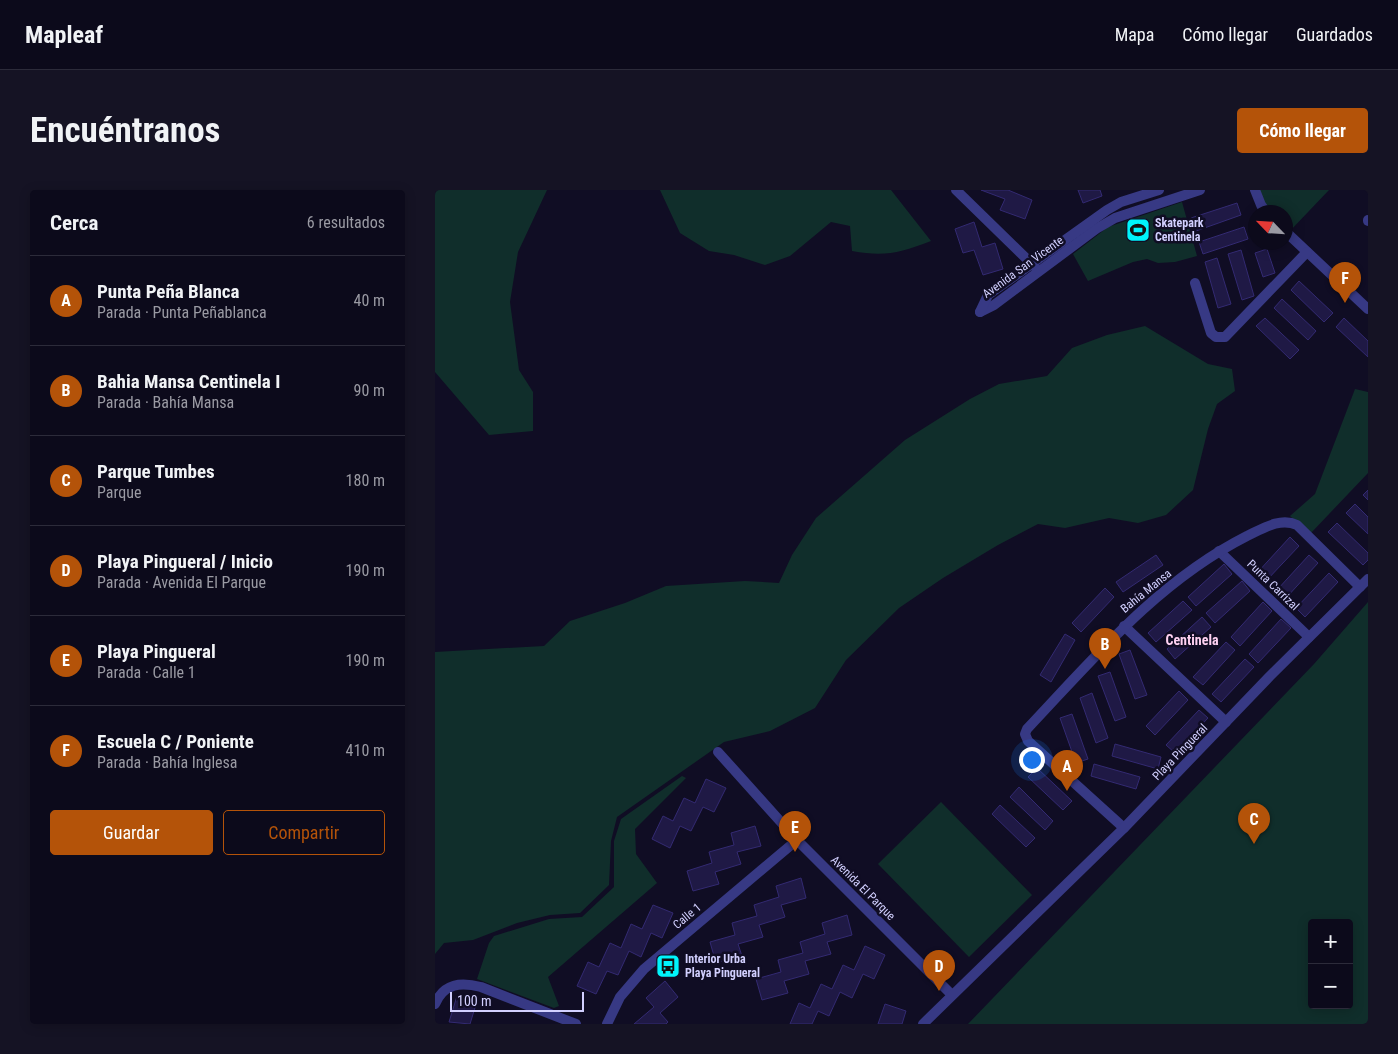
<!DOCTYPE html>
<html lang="es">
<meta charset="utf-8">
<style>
body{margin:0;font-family:"Roboto Condensed",sans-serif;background:#151324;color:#f1f3f6}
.controls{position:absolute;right:15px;bottom:15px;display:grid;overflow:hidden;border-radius:5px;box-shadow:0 2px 12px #0003}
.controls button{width:45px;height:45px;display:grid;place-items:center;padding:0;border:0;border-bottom:1px solid #2c2b3a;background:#0c0a1b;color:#f1f3f6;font:25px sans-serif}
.compass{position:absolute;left:813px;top:15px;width:45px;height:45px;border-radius:50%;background:#0c0a1b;box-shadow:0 2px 12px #0003;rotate:295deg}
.scale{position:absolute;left:15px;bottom:12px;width:134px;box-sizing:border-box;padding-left:5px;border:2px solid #d2d0ff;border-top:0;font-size:14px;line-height:18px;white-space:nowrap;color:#d2d0ff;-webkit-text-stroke:4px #100d24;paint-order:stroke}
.you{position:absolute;left:596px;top:569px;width:18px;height:18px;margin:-12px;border:4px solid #fff;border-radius:50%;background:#1a73e8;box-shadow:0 0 0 8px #1a73e833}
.badge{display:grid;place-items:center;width:32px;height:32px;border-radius:50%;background:#b45309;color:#fff;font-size:16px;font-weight:700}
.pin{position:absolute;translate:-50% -41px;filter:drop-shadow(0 1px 2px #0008)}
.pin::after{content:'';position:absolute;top:26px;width:18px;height:15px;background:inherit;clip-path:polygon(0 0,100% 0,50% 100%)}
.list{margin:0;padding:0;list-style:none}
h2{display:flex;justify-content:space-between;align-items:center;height:65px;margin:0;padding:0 20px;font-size:21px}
h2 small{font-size:16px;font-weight:400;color:#9a9aa3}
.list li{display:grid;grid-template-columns:32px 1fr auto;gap:15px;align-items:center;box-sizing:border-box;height:90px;padding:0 20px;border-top:1px solid #2c2b3a}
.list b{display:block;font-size:19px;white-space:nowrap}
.list p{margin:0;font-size:16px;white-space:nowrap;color:#9a9aa3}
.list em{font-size:16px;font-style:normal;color:#9a9aa3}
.actions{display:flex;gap:10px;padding:15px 20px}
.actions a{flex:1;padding:11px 0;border:1px solid #b45309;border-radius:5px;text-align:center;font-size:18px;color:#b45309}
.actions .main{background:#b45309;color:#fff}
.map{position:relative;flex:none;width:933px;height:834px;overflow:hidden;border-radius:5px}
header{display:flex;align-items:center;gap:30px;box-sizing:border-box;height:70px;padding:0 25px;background:#0c0a1b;border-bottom:1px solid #2c2b3a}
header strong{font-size:24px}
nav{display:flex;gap:28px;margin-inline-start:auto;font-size:18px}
.intro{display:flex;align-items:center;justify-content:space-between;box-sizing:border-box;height:120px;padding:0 30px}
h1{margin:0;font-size:35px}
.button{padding:12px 22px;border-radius:5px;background:#b45309;color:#fff;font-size:18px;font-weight:700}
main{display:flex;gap:30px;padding:0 30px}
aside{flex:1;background:#0c0a1b;border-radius:5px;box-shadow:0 2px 12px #0003}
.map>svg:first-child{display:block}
.green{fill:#102e2b;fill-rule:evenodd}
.building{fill:#1f1945;stroke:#332a72}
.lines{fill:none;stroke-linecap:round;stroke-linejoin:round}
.minor{stroke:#373984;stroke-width:10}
.labels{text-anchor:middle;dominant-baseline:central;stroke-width:5;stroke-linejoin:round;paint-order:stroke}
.poi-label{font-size:12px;font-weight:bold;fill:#d2d0ff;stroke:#100d24;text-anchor:start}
.street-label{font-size:12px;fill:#d2d0ff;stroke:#100d24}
.neighbourhood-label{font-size:14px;font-weight:bold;fill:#ffd2f2;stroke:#100d24}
</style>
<header>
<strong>Mapleaf</strong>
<nav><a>Mapa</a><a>Cómo llegar</a><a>Guardados</a></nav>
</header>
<div class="intro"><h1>Encuéntranos</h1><a class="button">Cómo llegar</a></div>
<main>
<aside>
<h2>Cerca<small>6 resultados</small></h2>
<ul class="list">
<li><span class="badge">A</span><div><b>Punta Peña Blanca</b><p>Parada · Punta Peñablanca</p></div><em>40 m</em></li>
<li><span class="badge">B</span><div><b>Bahia Mansa Centinela I</b><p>Parada · Bahía Mansa</p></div><em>90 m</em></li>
<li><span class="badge">C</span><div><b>Parque Tumbes</b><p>Parque</p></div><em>180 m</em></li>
<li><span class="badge">D</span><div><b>Playa Pingueral / Inicio</b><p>Parada · Avenida El Parque</p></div><em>190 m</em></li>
<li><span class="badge">E</span><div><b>Playa Pingueral</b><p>Parada · Calle 1</p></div><em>190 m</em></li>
<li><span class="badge">F</span><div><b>Escuela C / Poniente</b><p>Parada · Bahía Inglesa</p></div><em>410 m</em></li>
</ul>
<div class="actions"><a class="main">Guardar</a><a>Compartir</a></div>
</aside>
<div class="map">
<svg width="933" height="834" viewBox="0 0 933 834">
<rect width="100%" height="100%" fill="#100d24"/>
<!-- green -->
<g class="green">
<polygon points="0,0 112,0 83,62 75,112 84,180 98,202 98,241 54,245 0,182"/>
<path d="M225,0H456L496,51C464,63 450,67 417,61L415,36L396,32L355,66L330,75L299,65L274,61L245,43Z"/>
<polygon points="823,0 894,0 854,42 851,40 851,22 834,22"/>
<polygon points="747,12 762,66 740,72 723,73 712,69 698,72 653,91 638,64 673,37"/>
<polygon points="710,136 773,174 797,179 800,201 782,214 773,239 758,300 731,325 703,333 674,328 630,338 603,334 563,355 508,388 464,418 411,470 380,518 335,541 289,552 182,627 176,651 174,695 145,723 115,725 82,733 38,750 9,753 0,764 0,462 109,456 135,431 190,413 231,396 310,391 344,393 357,365 381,328 470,250 535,209 564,194 612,186 637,158 672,145"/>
<polygon points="920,199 933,202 933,283 875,344 855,326 880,304"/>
<path d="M933,412V834H533L879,474ZM877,733H914V815H877Z"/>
<polygon points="247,586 251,588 200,639 201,664 222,693 113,787 124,816 119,818 42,789 54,753 59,746 114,729 147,727 179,697 179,651 186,629"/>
<polygon points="506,612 597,705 534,767 443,674"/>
</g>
<!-- building -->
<g class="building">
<polygon points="546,0 573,0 597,10 590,29 565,20 570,9"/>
<polygon points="643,0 665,0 667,6 648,13"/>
<polygon points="802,13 806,25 761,41 756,28"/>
<polygon points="539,32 547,57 560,53 568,79 548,85 539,60 528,63 520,39"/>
<polygon points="809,37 813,49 768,64 764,52"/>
<polygon points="832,59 840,83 828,87 820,63"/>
<polygon points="806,60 819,106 807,110 793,64"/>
<polygon points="782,68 796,114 783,118 770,72"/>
<polygon points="864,91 898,123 889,132 856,100"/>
<polygon points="847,109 881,141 873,150 839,118"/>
<polygon points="830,128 864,160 855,169 821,136"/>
<polygon points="909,128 933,151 933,167 901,137"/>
<polygon points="933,300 933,310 928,305"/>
<polygon points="920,314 933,327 933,344 911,323"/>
<polygon points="902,333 933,363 933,370 928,375 893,342"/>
<polygon points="855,347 864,356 831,391 822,383"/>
<polygon points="721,365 728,375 688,402 681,392"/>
<polygon points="874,365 883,373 851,408 842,400"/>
<polygon points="789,374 797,384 761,416 753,407"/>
<polygon points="894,383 903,392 870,427 861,418"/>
<polygon points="807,391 815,401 780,433 771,423"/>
<polygon points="670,398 679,407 646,442 637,433"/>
<polygon points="748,411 757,420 721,452 713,443"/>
<polygon points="828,412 837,421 805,456 796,447"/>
<polygon points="767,427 776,437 740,469 732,459"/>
<polygon points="846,429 856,438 823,473 814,464"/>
<polygon points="630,444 640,450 616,492 605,485"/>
<polygon points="791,452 800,460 768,495 758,487"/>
<polygon points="695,460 712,505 700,509 684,464"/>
<polygon points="810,469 819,477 786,512 777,504"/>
<polygon points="675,482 691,527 680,531 663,486"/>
<polygon points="744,501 753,510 720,545 711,536"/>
<polygon points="657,503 673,548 661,553 645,508"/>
<polygon points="764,520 773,528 740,563 731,555"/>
<polygon points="637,524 653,569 641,573 625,528"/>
<polygon points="680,554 726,567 723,579 677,566"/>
<polygon points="659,574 705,587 701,599 656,586"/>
<polygon points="602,578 637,611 628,620 593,587"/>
<polygon points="271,589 291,598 279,622 268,617 256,641 245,636 235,658 217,649 228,626 238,631 249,608 260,613"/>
<polygon points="584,597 618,631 610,640 575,607"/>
<polygon points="565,615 600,648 591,657 557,624"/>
<polygon points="320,636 326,656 302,662 306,674 280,682 284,694 258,701 252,681 277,673 274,662 299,655 296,643"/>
<polygon points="366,688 371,708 346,715 350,727 324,735 328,747 303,754 307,766 281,773 275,752 300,745 297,733 322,726 319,715 344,707 341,696"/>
<polygon points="218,715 238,723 227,748 216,743 206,767 194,761 183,785 172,781 161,804 142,796 153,772 164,777 175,753 186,758 196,734 207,739"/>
<polygon points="412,725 417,745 392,752 396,764 370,771 374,784 349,791 353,803 327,810 321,789 346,782 343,770 368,763 365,752 390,744 387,733"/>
<polygon points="430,756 450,765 439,789 428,784 417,808 405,802 394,826 383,821 377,834 355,834 364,813 375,818 386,794 397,799 408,775 419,780"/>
<polygon points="230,791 243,807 225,823 233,832 231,834 199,834 219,817 211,808"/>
<polygon points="22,806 42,811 35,834 14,832"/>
<polygon points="450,814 471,821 467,834 443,834"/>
</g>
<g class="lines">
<!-- minor -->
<g class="minor">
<polyline points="521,0 600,77"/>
<polyline points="820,0 826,15 831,22"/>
<polyline points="933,31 933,30"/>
<polyline points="851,42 933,119"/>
<polyline points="760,93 776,143 781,147 790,147 872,62"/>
<polyline points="545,122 559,115 661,39 680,28 765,0"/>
<polyline points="545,122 553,105 672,20 686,12 724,0"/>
<polyline points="784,361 874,447"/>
<polyline points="689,436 791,532"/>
<polyline points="283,562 362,650 517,805"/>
<path d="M689,638L593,551L590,544L592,539C659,468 723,391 812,346C827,339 845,327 862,335L925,397"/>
<path d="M0,814C9,793 26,792 46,797L141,834"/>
<polyline points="172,834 185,807 209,779 362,650"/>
<polyline points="488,834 689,638 835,486 933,389"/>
</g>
</g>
<!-- icons -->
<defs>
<g id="stadium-square" transform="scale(1.25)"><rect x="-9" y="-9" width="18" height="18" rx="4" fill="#00f4fb" stroke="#100d24"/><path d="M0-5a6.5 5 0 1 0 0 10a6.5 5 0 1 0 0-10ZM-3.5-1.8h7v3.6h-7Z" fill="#111"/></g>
<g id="bus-square" transform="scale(1.25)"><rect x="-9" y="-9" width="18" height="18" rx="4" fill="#00f4fb" stroke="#100d24"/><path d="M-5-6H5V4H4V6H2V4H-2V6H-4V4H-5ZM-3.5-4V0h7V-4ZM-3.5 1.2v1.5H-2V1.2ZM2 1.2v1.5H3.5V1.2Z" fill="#111"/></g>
</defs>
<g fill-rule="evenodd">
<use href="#stadium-square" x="703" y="40"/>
<use href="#bus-square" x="233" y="776"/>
</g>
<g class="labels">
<!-- poi labels -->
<g class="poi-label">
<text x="720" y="33">Skatepark<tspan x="720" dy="14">Centinela</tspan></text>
<text x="250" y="769">Interior Urba<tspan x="250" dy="14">Playa Pingueral</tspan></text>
</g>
<!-- street labels -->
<g class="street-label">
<text transform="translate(588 77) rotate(-36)">Avenida San Vicente</text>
<text transform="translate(838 395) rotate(44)">Punta Carrizal</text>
<text transform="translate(711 401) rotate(-39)">Bahía Mansa</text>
<text transform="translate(745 562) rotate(-46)">Playa Pingueral</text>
<text transform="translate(428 698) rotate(45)">Avenida El Parque</text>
<text transform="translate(252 726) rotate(-40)">Calle 1</text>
</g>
<!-- neighbourhood labels -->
<g class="neighbourhood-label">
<text x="757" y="450">Centinela</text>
</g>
</g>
</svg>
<div class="controls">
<button>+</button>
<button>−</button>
</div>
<svg class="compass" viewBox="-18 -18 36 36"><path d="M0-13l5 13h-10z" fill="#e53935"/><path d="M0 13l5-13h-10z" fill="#9a9aa3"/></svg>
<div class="scale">100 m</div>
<div class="you"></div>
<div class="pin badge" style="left:632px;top:601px">A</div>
<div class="pin badge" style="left:670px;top:479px">B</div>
<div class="pin badge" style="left:819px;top:654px">C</div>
<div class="pin badge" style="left:504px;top:801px">D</div>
<div class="pin badge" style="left:360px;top:662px">E</div>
<div class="pin badge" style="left:910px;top:113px">F</div>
</div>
</main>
